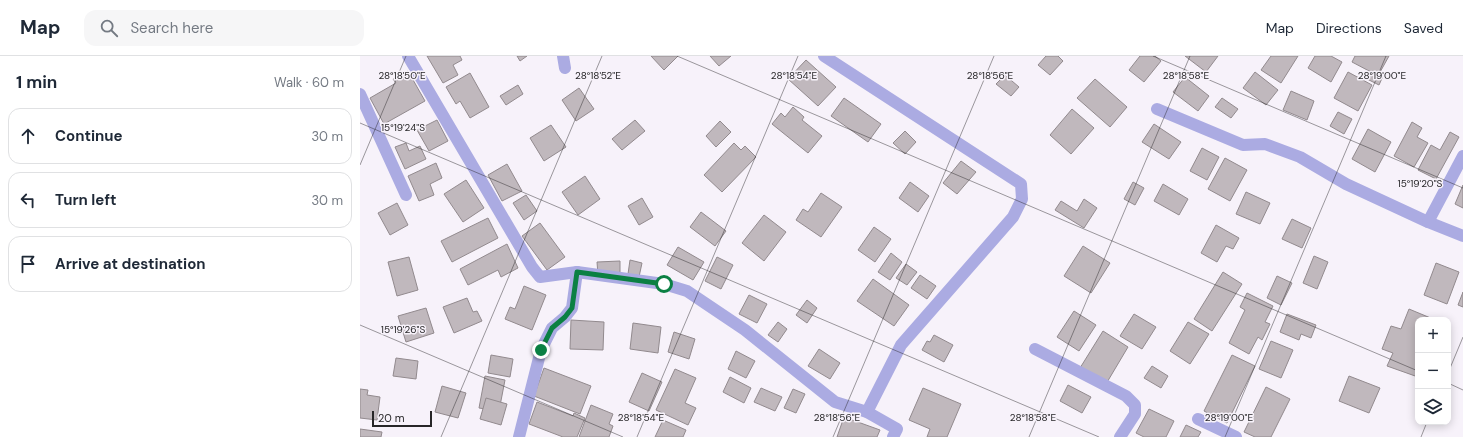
<!DOCTYPE html>
<meta charset="utf-8">
<style>
body{margin:0;font-family:"DM Sans",sans-serif;background:#f6f6f7;color:#1f2937}
.controls{position:absolute;right:12px;bottom:12px;display:grid;overflow:hidden;border-radius:8px;box-shadow:0 2px 10px #0003}
.controls button{width:36px;height:36px;display:grid;place-items:center;padding:0;border:0;border-bottom:1px solid #e0e1e3;background:#fff;color:#1f2937;font:20px sans-serif}
.scale{position:absolute;left:12px;bottom:10px;width:60px;box-sizing:border-box;padding-left:4px;border:2px solid #272628;border-top:0;font-size:11px;line-height:14px;white-space:nowrap;color:#272628;-webkit-text-stroke:3px #f7f2fa;paint-order:stroke}
.stop{position:absolute;width:12px;height:12px;margin:-9px;border:3px solid #0b8043;border-radius:50%;background:#fff}
.stop.end{background:#0b8043;border-color:#fff;box-shadow:0 1px 4px #0008}
.list{margin:0;padding:0;list-style:none}
h2{display:flex;justify-content:space-between;align-items:center;height:52px;margin:0;padding:0 16px;font-size:17px}
h2 small{font-size:13px;font-weight:400;color:#747a83}
.list li{display:grid;grid-template-columns:26px 1fr auto;gap:12px;align-items:center;box-sizing:border-box;height:56px;margin:0 8px 8px;padding:0 8px;border:1px solid #e0e1e3;border-radius:12px}
.list b{display:block;font-size:15px;white-space:nowrap}
.list em{font-size:13px;font-style:normal;color:#747a83}
.icon{flex:none;width:22px;height:22px;fill:none;stroke:currentColor;stroke-width:2;stroke-linecap:round;stroke-linejoin:round}
.map{position:relative;flex:none;width:1103px;height:381px;overflow:hidden}
header{display:flex;align-items:center;gap:24px;box-sizing:border-box;height:56px;padding:0 20px;background:#fff;border-bottom:1px solid #e0e1e3}
header strong{font-size:19px}
nav{display:flex;gap:22px;margin-inline-start:auto;font-size:14px}
.search{width:280px;height:36px;background:#f6f6f7;display:flex;align-items:center;gap:10px;box-sizing:border-box;padding:0 14px;border-radius:12px;color:#747a83;font-size:15px}
main{display:flex}
aside{flex:1;background:#fff}
.map>svg:first-child{display:block}
.building{fill:#c0b8bd;stroke:#928a8e}
.lines{fill:none;stroke-linecap:round;stroke-linejoin:round}
.street{stroke:#ababe2;stroke-width:12}
.route{stroke:#0b8043;stroke-width:5}
.ticks{fill:none;stroke:#272628;stroke-width:1;stroke-opacity:0.45}
.ticks-label{font-size:10px;text-anchor:middle;fill:#272628;stroke:#f7f2fa;stroke-width:3;stroke-linejoin:round;paint-order:stroke}
</style>
<header>
<strong>Map</strong>
<div class="search"><svg class="icon" aria-label="search" viewBox="0 0 24 24"><circle cx="10" cy="10" r="6"/><path d="M15 15l6 6"/></svg>Search here</div>
<nav><a>Map</a><a>Directions</a><a>Saved</a></nav>
</header>
<main>
<aside>
<h2>1 min<small>Walk · 60 m</small></h2>
<ul class="list">
<li><svg class="icon" aria-label="ahead" viewBox="0 0 24 24"><path d="M12 20V5M6 11l6-6 6 6"/></svg><div><b>Continue</b></div><em>30 m</em></li>
<li><svg class="icon" aria-label="left" viewBox="0 0 24 24"><path d="M17 20v-9H6M10 6l-5 5 5 5"/></svg><div><b>Turn left</b></div><em>30 m</em></li>
<li><svg class="icon" aria-label="arrive" viewBox="0 0 24 24"><path d="M6 21V4h12l-3 4 3 4H6"/></svg><div><b>Arrive at destination</b></div></li>
</ul>
</aside>
<div class="map">
<svg width="1103" height="381" viewBox="0 0 1103 381">
<rect width="100%" height="100%" fill="#f7f2fa"/>
<!-- building -->
<g class="building">
<polygon points="67,0 100,0 102,4 93,9 98,19 83,27"/>
<polygon points="157,0 167,0 160,5"/>
<polygon points="291,0 318,0 304,14"/>
<polygon points="350,0 371,0 359,10"/>
<polygon points="686,0 698,0 703,5 690,19 678,9"/>
<polygon points="780,0 795,0 801,5 784,26 769,14"/>
<polygon points="825,0 858,0 846,16"/>
<polygon points="911,0 938,0 921,27 901,14"/>
<polygon points="955,0 971,0 982,6 971,26 948,12"/>
<polygon points="995,0 1029,0 1019,18 1023,20 1019,29 1007,23 1011,16 992,6"/>
<polygon points="446,4 476,31 458,50 428,23"/>
<polygon points="48,15 65,45 24,68 10,42 36,27 33,23"/>
<polygon points="895,16 918,34 906,49 883,32"/>
<polygon points="988,16 1012,29 998,55 974,42"/>
<polygon points="110,17 129,51 110,62 100,45 96,48 86,31"/>
<polygon points="645,19 659,31 651,40 636,28"/>
<polygon points="825,21 849,40 838,55 813,36"/>
<polygon points="735,23 767,51 750,71 717,42"/>
<polygon points="158,29 163,38 146,49 140,40"/>
<polygon points="219,32 234,53 216,65 202,44"/>
<polygon points="931,35 954,45 947,64 923,54"/>
<polygon points="484,42 521,68 508,86 471,60"/>
<polygon points="862,42 878,53 871,62 855,51"/>
<polygon points="433,51 444,61 442,64 462,80 448,97 412,68 421,57 425,61"/>
<polygon points="712,53 734,72 711,98 690,79"/>
<polygon points="978,56 992,63 984,78 970,70"/>
<polygon points="77,64 88,85 69,95 57,74"/>
<polygon points="275,64 285,75 262,94 252,83"/>
<polygon points="360,65 371,76 356,91 346,80"/>
<polygon points="1052,66 1062,72 1057,81 1068,87 1054,111 1034,100"/>
<polygon points="794,68 821,86 809,103 782,86"/>
<polygon points="191,69 206,91 184,105 170,82"/>
<polygon points="1008,73 1031,86 1015,116 992,103"/>
<polygon points="545,75 556,86 545,98 533,87"/>
<polygon points="1090,76 1099,81 1076,123 1058,114 1071,89 1080,94"/>
<polygon points="46,87 49,95 60,90 66,103 45,113 35,91"/>
<polygon points="374,87 381,94 385,90 396,101 362,136 344,119"/>
<polygon points="842,92 859,101 847,124 830,115"/>
<polygon points="865,102 887,114 870,145 848,133"/>
<polygon points="601,105 616,116 597,138 583,127"/>
<polygon points="76,107 82,122 70,128 74,139 59,145 48,120"/>
<polygon points="147,108 162,135 142,145 128,119"/>
<polygon points="225,120 240,143 218,159 202,136"/>
<polygon points="106,124 124,152 103,166 84,138"/>
<polygon points="550,126 569,140 558,156 539,142"/>
<polygon points="773,126 784,132 775,149 764,143"/>
<polygon points="803,128 828,143 819,159 794,145"/>
<polygon points="1103,129 1103,152 1095,148"/>
<polygon points="886,136 910,147 900,168 876,158"/>
<polygon points="461,137 482,151 461,181 436,164 443,153 448,156"/>
<polygon points="166,139 177,155 164,164 153,147"/>
<polygon points="282,142 293,161 279,169 268,150"/>
<polygon points="724,143 737,152 724,172 695,154 701,145 717,155"/>
<polygon points="37,147 48,169 30,179 18,157"/>
<polygon points="341,156 366,175 355,190 330,171"/>
<polygon points="404,159 426,176 404,205 382,187"/>
<polygon points="128,162 138,182 92,206 81,185"/>
<polygon points="932,163 951,172 942,192 922,183"/>
<polygon points="180,167 205,201 187,214 162,180"/>
<polygon points="856,169 879,182 873,193 866,190 857,206 841,197"/>
<polygon points="514,171 531,183 515,206 498,194"/>
<polygon points="147,188 158,212 141,221 138,214 108,229 100,213"/>
<polygon points="723,190 750,207 731,237 704,220"/>
<polygon points="318,191 344,206 333,224 307,209"/>
<polygon points="531,197 542,206 530,224 518,216"/>
<polygon points="954,200 968,206 957,233 943,227"/>
<polygon points="49,201 58,234 37,240 28,206"/>
<polygon points="357,201 373,209 361,233 345,225"/>
<polygon points="270,204 282,207 279,221 268,218"/>
<polygon points="260,205 260,218 238,219 237,206"/>
<polygon points="1076,207 1099,216 1087,248 1064,239"/>
<polygon points="546,208 557,216 547,229 536,222"/>
<polygon points="863,216 882,228 852,275 834,263"/>
<polygon points="560,219 576,230 567,243 551,232"/>
<polygon points="917,220 932,227 921,249 907,242"/>
<polygon points="513,223 549,249 534,270 497,245"/>
<polygon points="164,230 186,239 172,274 145,263 150,251 155,253"/>
<polygon points="1103,236 1103,251 1098,249"/>
<polygon points="887,237 913,250 905,266 910,268 902,284 898,281 889,298 869,287 885,254 880,251"/>
<polygon points="389,239 407,248 397,267 379,258"/>
<polygon points="107,242 113,256 117,255 122,265 94,277 83,251"/>
<polygon points="447,244 457,252 447,267 436,259"/>
<polygon points="66,252 74,277 46,286 38,260"/>
<polygon points="1049,253 1073,263 1073,264 1058,264 1058,321 1027,310 1033,297 1022,293 1031,270 1041,273"/>
<polygon points="714,255 736,269 719,295 697,281"/>
<polygon points="774,258 796,271 782,293 760,280"/>
<polygon points="927,258 956,269 951,282 941,278 939,284 920,276"/>
<polygon points="211,264 244,266 243,294 210,293"/>
<polygon points="418,266 427,273 418,286 408,279"/>
<polygon points="828,266 849,278 830,308 810,295"/>
<polygon points="273,267 301,271 298,297 270,293"/>
<polygon points="743,275 768,291 746,328 720,312"/>
<polygon points="314,276 335,283 329,303 308,296"/>
<polygon points="574,279 593,289 584,306 562,294 567,285 570,286"/>
<polygon points="911,285 933,294 921,322 899,313"/>
<polygon points="459,293 480,307 470,323 448,310"/>
<polygon points="376,295 395,305 386,322 368,313"/>
<polygon points="131,299 153,303 150,321 128,317"/>
<polygon points="872,299 895,310 867,367 844,355"/>
<polygon points="36,302 58,305 56,323 33,320"/>
<polygon points="792,310 808,320 801,332 784,322"/>
<polygon points="184,312 231,330 220,358 174,340"/>
<polygon points="315,313 336,322 325,347 336,352 328,369 296,354"/>
<polygon points="282,317 302,326 289,355 269,346"/>
<polygon points="125,320 145,324 139,355 119,352"/>
<polygon points="989,320 1020,332 1009,357 979,345"/>
<polygon points="370,321 391,332 384,347 363,336"/>
<polygon points="708,329 731,341 722,357 700,345"/>
<polygon points="82,330 106,337 98,362 75,356"/>
<polygon points="906,331 930,343 911,381 895,381 884,376"/>
<polygon points="401,332 422,341 415,355 394,346"/>
<polygon points="563,332 601,348 587,381 567,381 570,373 549,364"/>
<polygon points="0,333 8,334 7,339 20,341 17,364 0,362"/>
<polygon points="433,333 445,338 436,357 424,352"/>
<polygon points="126,342 147,348 141,369 120,363"/>
<polygon points="177,346 213,360 214,357 225,362 217,381 203,381 169,368"/>
<polygon points="231,349 253,358 249,368 253,370 249,381 219,381"/>
<polygon points="789,353 814,365 806,381 784,381 776,377"/>
<polygon points="484,361 520,374 517,381 477,381"/>
<polygon points="303,364 326,374 323,381 295,381"/>
<polygon points="826,369 841,376 838,381 820,381"/>
<polygon points="0,373 22,376 21,381 0,381"/>
</g>
<g class="lines">
<!-- street -->
<g class="street">
<polyline points="48,0 172,211 180,221 217,216 304,228 327,235 385,274 475,346 507,356 537,373 533,381"/>
<polyline points="203,0 205,12"/>
<polyline points="464,0 661,128 662,143 653,161 541,289 507,356"/>
<polyline points="0,38 46,139"/>
<polyline points="797,53 883,89 905,88 940,101 986,128 1068,166 1103,180"/>
<polyline points="1068,166 1103,100"/>
<polyline points="675,293 766,340 775,349 775,358 760,381"/>
<polyline points="838,363 876,381"/>
<polyline points="159,381 181,294 192,272 205,261 212,252 217,216"/>
</g>
</g>
<g class="lines">
<!-- route -->
<polyline class="route" points="181,294 192,272 205,261 212,252 217,216 304,228"/>
</g>
<!-- ticks -->
<path class="ticks" d="M317,0L1058,315M793,0L1103,132M0,67L739,381M0,109L46,0M0,269L263,381M1088,317L1103,281M1088,327L1103,334M81,381L242,0M277,381L438,0M473,381L634,0M669,381L830,0M865,381L1026,0M1061,381L1067,366"/>
<g class="ticks-label">
<text x="42" y="23">28°18'50"E</text>
<text x="238" y="23">28°18'52"E</text>
<text x="434" y="23">28°18'54"E</text>
<text x="630" y="23">28°18'56"E</text>
<text x="826" y="23">28°18'58"E</text>
<text x="1022" y="23">28°19'00"E</text>
<text x="43" y="75">15°19'24"S</text>
<text x="1060" y="131">15°19'20"S</text>
<text x="43" y="277">15°19'26"S</text>
<text x="281" y="365">28°18'54"E</text>
<text x="477" y="365">28°18'56"E</text>
<text x="673" y="365">28°18'58"E</text>
<text x="869" y="365">28°19'00"E</text>
</g>
</svg>
<div class="controls">
<button>+</button>
<button>−</button>
<button><svg class="icon" aria-label="layers" viewBox="0 0 24 24"><path d="M12 4l9 5-9 5-9-5zM3 14l9 5 9-5"/></svg></button>
</div>
<div class="scale">20 m</div>
<div class="stop" style="left:304px;top:228px"></div>
<div class="stop end" style="left:181px;top:294px"></div>
</div>
</main>
